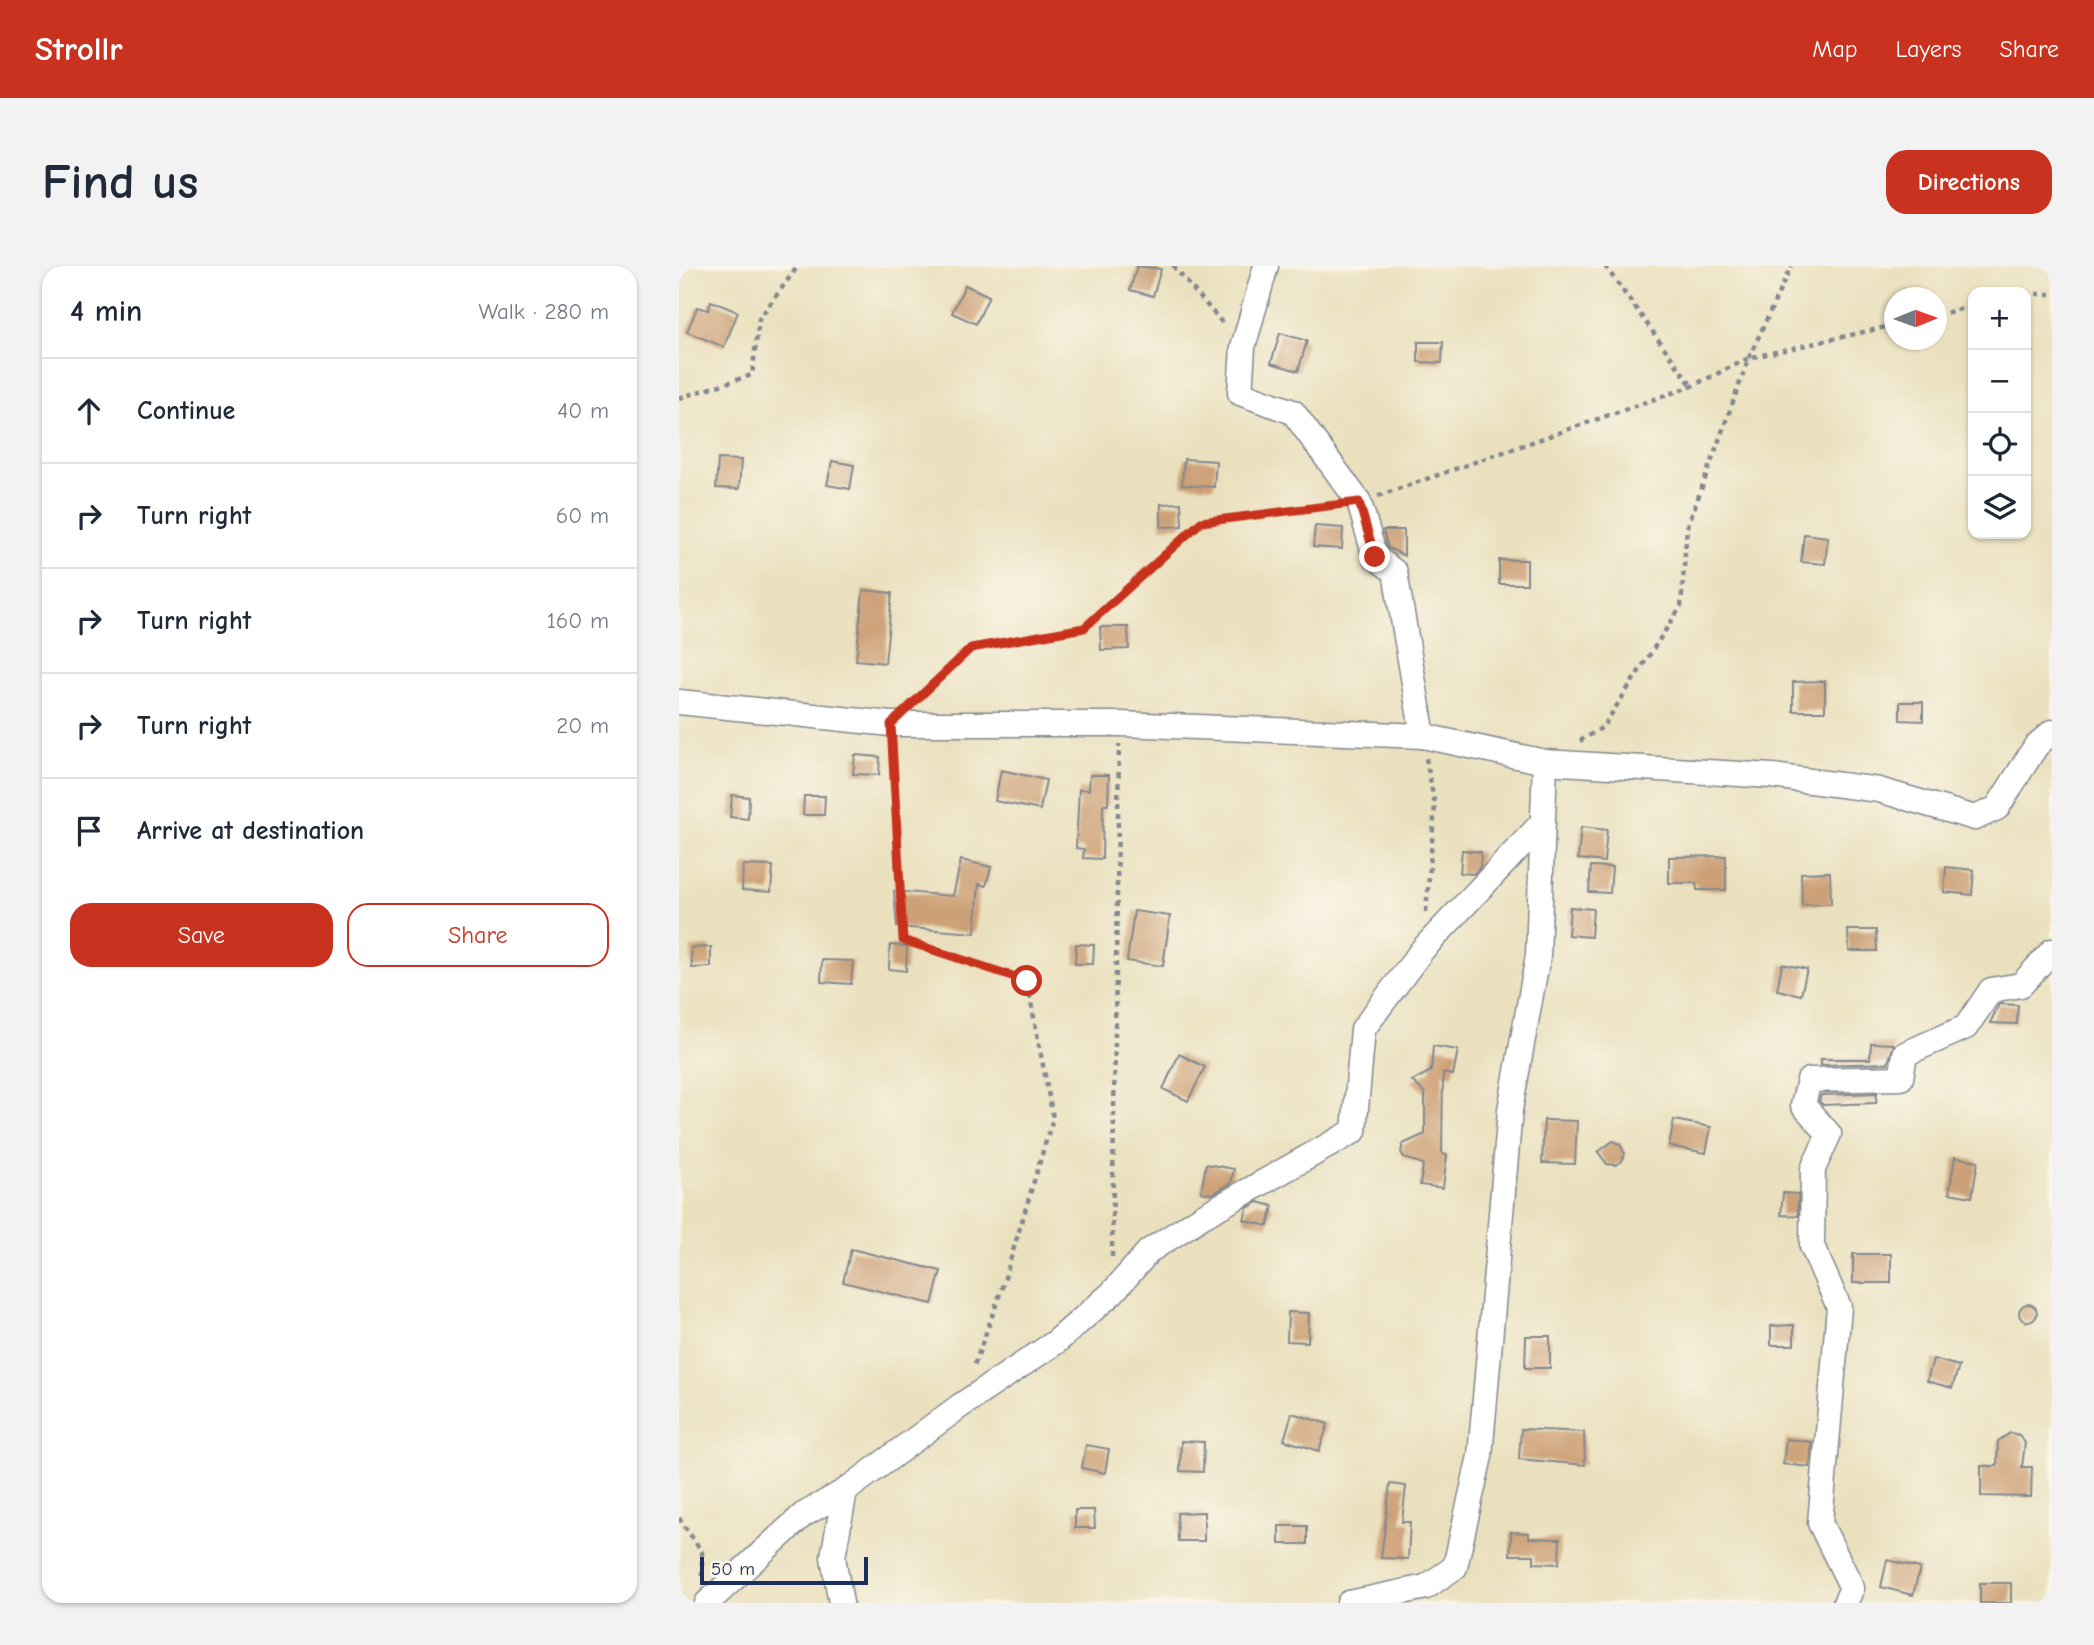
<!DOCTYPE html>
<meta charset="utf-8">
<style>
body{margin:0;font-family:"Comic Neue",sans-serif;background:#f2f2f3;color:#1f2937}
.controls{position:absolute;right:21px;top:21px;display:grid;overflow:hidden;border-radius:14px;box-shadow:0 2px 5px #0004}
.controls button{width:63px;height:63px;display:grid;place-items:center;padding:0;border:0;border-bottom:2px solid #e0e1e3;background:#fff;color:#1f2937;font:35px sans-serif}
.compass{position:absolute;left:1205px;top:21px;width:63px;height:63px;border-radius:50%;background:#fff;box-shadow:0 2px 5px #0004;rotate:89deg}
.scale{position:absolute;left:21px;bottom:18px;width:168px;box-sizing:border-box;padding-left:7px;border:4px solid #1b2f5e;border-top:0;font-size:19px;line-height:24px;white-space:nowrap;color:#1b2f5e;-webkit-text-stroke:5px #fbf7ec;paint-order:stroke}
.stop{position:absolute;width:21px;height:21px;margin:-16px;border:5px solid #c8321e;border-radius:50%;background:#fff}
.stop.end{background:#c8321e;border-color:#fff;box-shadow:0 2px 7px #0008}
.list{margin:0;padding:0;list-style:none}
h2{display:flex;justify-content:space-between;align-items:center;height:91px;margin:0;padding:0 28px;font-size:30px}
h2 small{font-size:23px;font-weight:400;color:#747a83}
.list li{display:grid;grid-template-columns:46px 1fr auto;gap:21px;align-items:center;box-sizing:border-box;height:105px;padding:0 28px;border-top:2px solid #e0e1e3}
.list b{display:block;font-size:26px;white-space:nowrap}
.list em{font-size:23px;font-style:normal;color:#747a83}
.actions{display:flex;gap:14px;padding:21px 28px}
.actions a{flex:1;padding:16px 0;border:2px solid #c8321e;border-radius:21px;text-align:center;font-size:24px;color:#c8321e}
.actions .main{background:#c8321e;color:#fff}
.icon{flex:none;width:38px;height:38px;fill:none;stroke:currentColor;stroke-width:2;stroke-linecap:round;stroke-linejoin:round}
.map{position:relative;flex:none;width:1373px;height:1337px;overflow:hidden;border-radius:21px}
header{display:flex;align-items:center;gap:42px;box-sizing:border-box;height:98px;padding:0 35px;background:#c8321e;color:#fff}
header strong{font-size:33px}
nav{display:flex;gap:38px;margin-inline-start:auto;font-size:24px}
.intro{display:flex;align-items:center;justify-content:space-between;box-sizing:border-box;height:168px;padding:0 42px}
h1{margin:0;font-size:49px}
.button{padding:18px 32px;border-radius:21px;background:#c8321e;color:#fff;font-size:24px;font-weight:700}
main{display:flex;gap:42px;padding:0 42px}
aside{flex:1;background:#fff;border-radius:21px;box-shadow:0 2px 5px #0004}
.map>svg:first-child{display:block}
.building{fill:#cda177}
.lines{fill:none;stroke-linecap:round;stroke-linejoin:round}
.minor-casing{stroke:#82888e;stroke-width:27}
.path{stroke:#82888e;stroke-width:4.5;stroke-dasharray:5 5;stroke-linecap:butt}
.minor{stroke:#fff;stroke-width:24}
.route{stroke:#c8321e;stroke-width:9}
</style>
<header>
<strong>Strollr</strong>
<nav><a>Map</a><a>Layers</a><a>Share</a></nav>
</header>
<div class="intro"><h1>Find us</h1><a class="button">Directions</a></div>
<main>
<aside>
<h2>4 min<small>Walk · 280 m</small></h2>
<ul class="list">
<li><svg class="icon" aria-label="ahead" viewBox="0 0 24 24"><path d="M12 20V5M6 11l6-6 6 6"/></svg><div><b>Continue</b></div><em>40 m</em></li>
<li><svg class="icon" aria-label="right" viewBox="0 0 24 24"><path d="M7 20v-9h11M14 6l5 5-5 5"/></svg><div><b>Turn right</b></div><em>60 m</em></li>
<li><svg class="icon" aria-label="right" viewBox="0 0 24 24"><path d="M7 20v-9h11M14 6l5 5-5 5"/></svg><div><b>Turn right</b></div><em>160 m</em></li>
<li><svg class="icon" aria-label="right" viewBox="0 0 24 24"><path d="M7 20v-9h11M14 6l5 5-5 5"/></svg><div><b>Turn right</b></div><em>20 m</em></li>
<li><svg class="icon" aria-label="arrive" viewBox="0 0 24 24"><path d="M6 21V4h12l-3 4 3 4H6"/></svg><div><b>Arrive at destination</b></div></li>
</ul>
<div class="actions"><a class="main">Save</a><a>Share</a></div>
</aside>
<div class="map">
<svg width="1373" height="1337" viewBox="0 0 1373 1337">
<rect width="100%" height="100%" fill="#fbf7ec"/>
<filter id="ink" filterUnits="userSpaceOnUse"><feTurbulence type="fractalNoise" baseFrequency=".0143" numOctaves="2"/><feDisplacementMap in="SourceGraphic" scale="14" xChannelSelector="R" yChannelSelector="G"/><feConvolveMatrix kernelMatrix="1 2 1 2 8 2 1 2 1" color-interpolation-filters="sRGB"/></filter>
<filter id="wash" filterUnits="userSpaceOnUse"><feTurbulence type="fractalNoise" baseFrequency=".00686" numOctaves="4" result="noise"/><feDisplacementMap in="SourceGraphic" scale="28" xChannelSelector="R" yChannelSelector="G"/><feGaussianBlur stdDeviation="1.57" result="paint"/><feColorMatrix in="noise" values="0 0 0 0 0 0 0 0 0 0 0 0 0 0 0 0 0 1.4 0 .05"/><feComposite in="paint" operator="in"/></filter>
<g filter="url(#wash)">
<rect width="100%" height="100%" fill="#eae0bd"/>
<g id="blocks">
<!-- building -->
<g class="building">
<polygon points="458,0 482,3 474,30 451,24"/>
<polygon points="286,19 310,30 297,58 273,47"/>
<polygon points="32,35 59,46 45,81 8,66 18,41 29,44"/>
<polygon points="601,67 628,75 619,105 592,97"/>
<polygon points="739,76 764,76 763,97 739,96"/>
<polygon points="39,193 62,194 60,223 37,222"/>
<polygon points="505,193 537,195 535,221 503,219"/>
<polygon points="153,195 175,199 171,223 148,219"/>
<polygon points="502,237 503,260 482,261 482,238"/>
<polygon points="636,260 664,262 663,283 634,281"/>
<polygon points="704,264 725,264 725,290 709,282"/>
<polygon points="1125,268 1149,271 1146,298 1122,296"/>
<rect x="820" y="294" width="28" height="24"/>
<polygon points="184,324 213,327 206,397 177,394"/>
<polygon points="421,361 449,361 450,383 422,384"/>
<polygon points="1146,415 1146,445 1114,445 1114,416"/>
<polygon points="1221,436 1244,436 1244,455 1221,454"/>
<polygon points="176,489 201,491 200,509 174,508"/>
<polygon points="322,504 367,514 361,544 316,535"/>
<polygon points="411,509 430,509 429,539 424,539 423,593 404,592 405,583 397,582 400,523 410,524"/>
<polygon points="53,529 70,531 69,553 51,551"/>
<polygon points="125,530 146,530 145,549 124,549"/>
<polygon points="902,561 928,564 925,596 899,593"/>
<polygon points="783,584 802,586 801,601 795,608 781,607"/>
<polygon points="1047,590 1047,624 1018,624 1017,617 990,617 990,591"/>
<polygon points="282,594 312,601 307,620 300,618 296,667 218,661 215,625 274,630"/>
<polygon points="64,599 94,600 92,626 63,624"/>
<polygon points="912,600 933,601 931,627 910,626"/>
<polygon points="1267,601 1295,604 1293,629 1265,626"/>
<polygon points="1151,606 1152,638 1123,639 1122,607"/>
<polygon points="891,641 914,643 912,671 889,669"/>
<polygon points="455,645 491,650 484,700 448,695"/>
<polygon points="1169,664 1197,664 1198,685 1170,685"/>
<polygon points="397,678 415,679 414,698 396,698"/>
<polygon points="211,679 228,680 227,705 210,703"/>
<polygon points="32,681 32,701 13,702 12,682"/>
<polygon points="143,694 174,695 172,718 142,716"/>
<polygon points="1103,698 1128,703 1122,729 1098,724"/>
<polygon points="1320,738 1339,739 1338,758 1311,757"/>
<polygon points="1192,777 1215,778 1209,797 1142,799 1142,793 1191,793"/>
<polygon points="754,780 779,784 774,809 764,807 763,888 768,889 764,922 741,919 744,898 725,892 722,886 724,878 746,868 746,827 733,815 752,805"/>
<polygon points="500,788 526,801 509,835 484,823"/>
<polygon points="1198,827 1197,837 1144,839 1140,835 1142,829"/>
<polygon points="865,854 898,855 896,898 863,897"/>
<polygon points="995,854 1032,861 1027,887 990,880"/>
<polygon points="934,875 941,878 946,888 943,895 936,899 928,898 919,886"/>
<polygon points="1276,891 1299,895 1293,931 1270,927"/>
<polygon points="527,898 555,903 552,917 533,928 522,926"/>
<polygon points="1104,927 1119,928 1119,950 1102,949"/>
<polygon points="579,936 594,940 589,960 565,954 568,942"/>
<polygon points="172,983 262,1005 253,1038 164,1016"/>
<rect x="1174" y="988" width="38" height="29"/>
<circle cx="1349" cy="1047" r="9"/>
<polygon points="609,1046 630,1047 629,1076 608,1075"/>
<polygon points="1115,1059 1115,1079 1092,1079 1092,1060"/>
<polygon points="847,1070 871,1070 871,1102 846,1102"/>
<polygon points="1254,1093 1280,1100 1273,1122 1248,1115"/>
<polygon points="613,1147 649,1158 640,1185 605,1174"/>
<polygon points="842,1163 905,1166 906,1199 840,1193"/>
<polygon points="1331,1167 1340,1169 1346,1177 1343,1201 1353,1201 1352,1231 1302,1230 1302,1200 1318,1200 1319,1175"/>
<polygon points="1107,1173 1133,1176 1131,1201 1104,1198"/>
<polygon points="502,1175 525,1176 524,1206 501,1205"/>
<polygon points="407,1179 430,1183 426,1207 403,1202"/>
<polygon points="711,1218 727,1220 723,1256 731,1256 729,1293 702,1292"/>
<polygon points="396,1244 415,1244 416,1262 396,1262"/>
<polygon points="525,1246 525,1275 499,1275 498,1247"/>
<rect x="600" y="1260" width="28" height="18"/>
<polygon points="832,1266 850,1267 850,1272 881,1273 880,1298 855,1297 855,1289 831,1289"/>
<polygon points="1208,1294 1241,1302 1234,1329 1202,1321"/>
<rect x="1301" y="1317" width="31" height="20"/>
</g>
</g>
</g>
<g filter="url(#ink)">
<use href="#blocks" fill-opacity="0" stroke="#82888e" stroke-width="2"/>
<g class="lines">
<!-- minor casing -->
<g class="minor-casing">
<g id="minor">
<polyline points="587,0 564,81 561,127 614,146 680,236 696,291 716,306 744,470"/>
<polyline points="0,436 212,458 441,458 744,470 866,496 1093,510 1200,524 1296,552 1318,542 1357,480 1373,466"/>
<polyline points="28,1337 124,1249 166,1225 281,1140 377,1076 433,1027 470,985 524,950 675,865 684,763 744,683 863,557"/>
<polyline points="162,1337 154,1291 166,1225"/>
<polyline points="670,1337 747,1321 776,1301 801,1190 831,844 859,690 866,496"/>
<polyline points="1166,1337 1173,1322 1141,1257 1160,1041 1133,980 1134,903 1150,868 1124,839 1130,814 1222,812 1226,788 1287,761 1312,724 1342,719 1373,685"/>
</g>
</g>
<!-- path -->
<g class="path">
<polyline points="494,0 546,60"/>
<polyline points="926,0 1013,120"/>
<polyline points="1347,28 1373,28"/>
<polyline points="1258,49 1294,40"/>
<polyline points="0,132 73,109 80,53 119,0"/>
<polyline points="699,230 1013,120 1070,92 1216,59"/>
<polyline points="237,434 292,382 405,362 522,256 657,239"/>
<polyline points="901,475 924,461 1002,340 1008,262 1070,92 1112,0"/>
<polyline points="213,478 224,674 348,715 374,852 322,1025 294,1103"/>
<polyline points="747,646 756,540 747,492"/>
<polyline points="433,991 440,478"/>
<polyline points="0,1252 23,1286 23,1311"/>
</g>
<!-- minor -->
<use href="#minor" class="minor"/>
</g>
</g>
<g class="lines" filter="url(#ink)">
<!-- route -->
<polyline class="route" points="348,715 224,674 212,458 292,382 405,362 522,256 680,236 696,291"/>
</g>
</svg>
<div class="controls">
<button>+</button>
<button>−</button>
<button><svg class="icon" aria-label="locate" viewBox="0 0 24 24"><circle cx="12" cy="12" r="6"/><path d="M12 2v4M12 18v4M2 12h4M18 12h4"/></svg></button>
<button><svg class="icon" aria-label="layers" viewBox="0 0 24 24"><path d="M12 4l9 5-9 5-9-5zM3 14l9 5 9-5"/></svg></button>
</div>
<svg class="compass" viewBox="-18 -18 36 36"><path d="M0-13l5 13h-10z" fill="#e53935"/><path d="M0 13l5-13h-10z" fill="#747a83"/></svg>
<div class="scale">50 m</div>
<div class="stop" style="left:348px;top:715px"></div>
<div class="stop end" style="left:696px;top:291px"></div>
</div>
</main>
